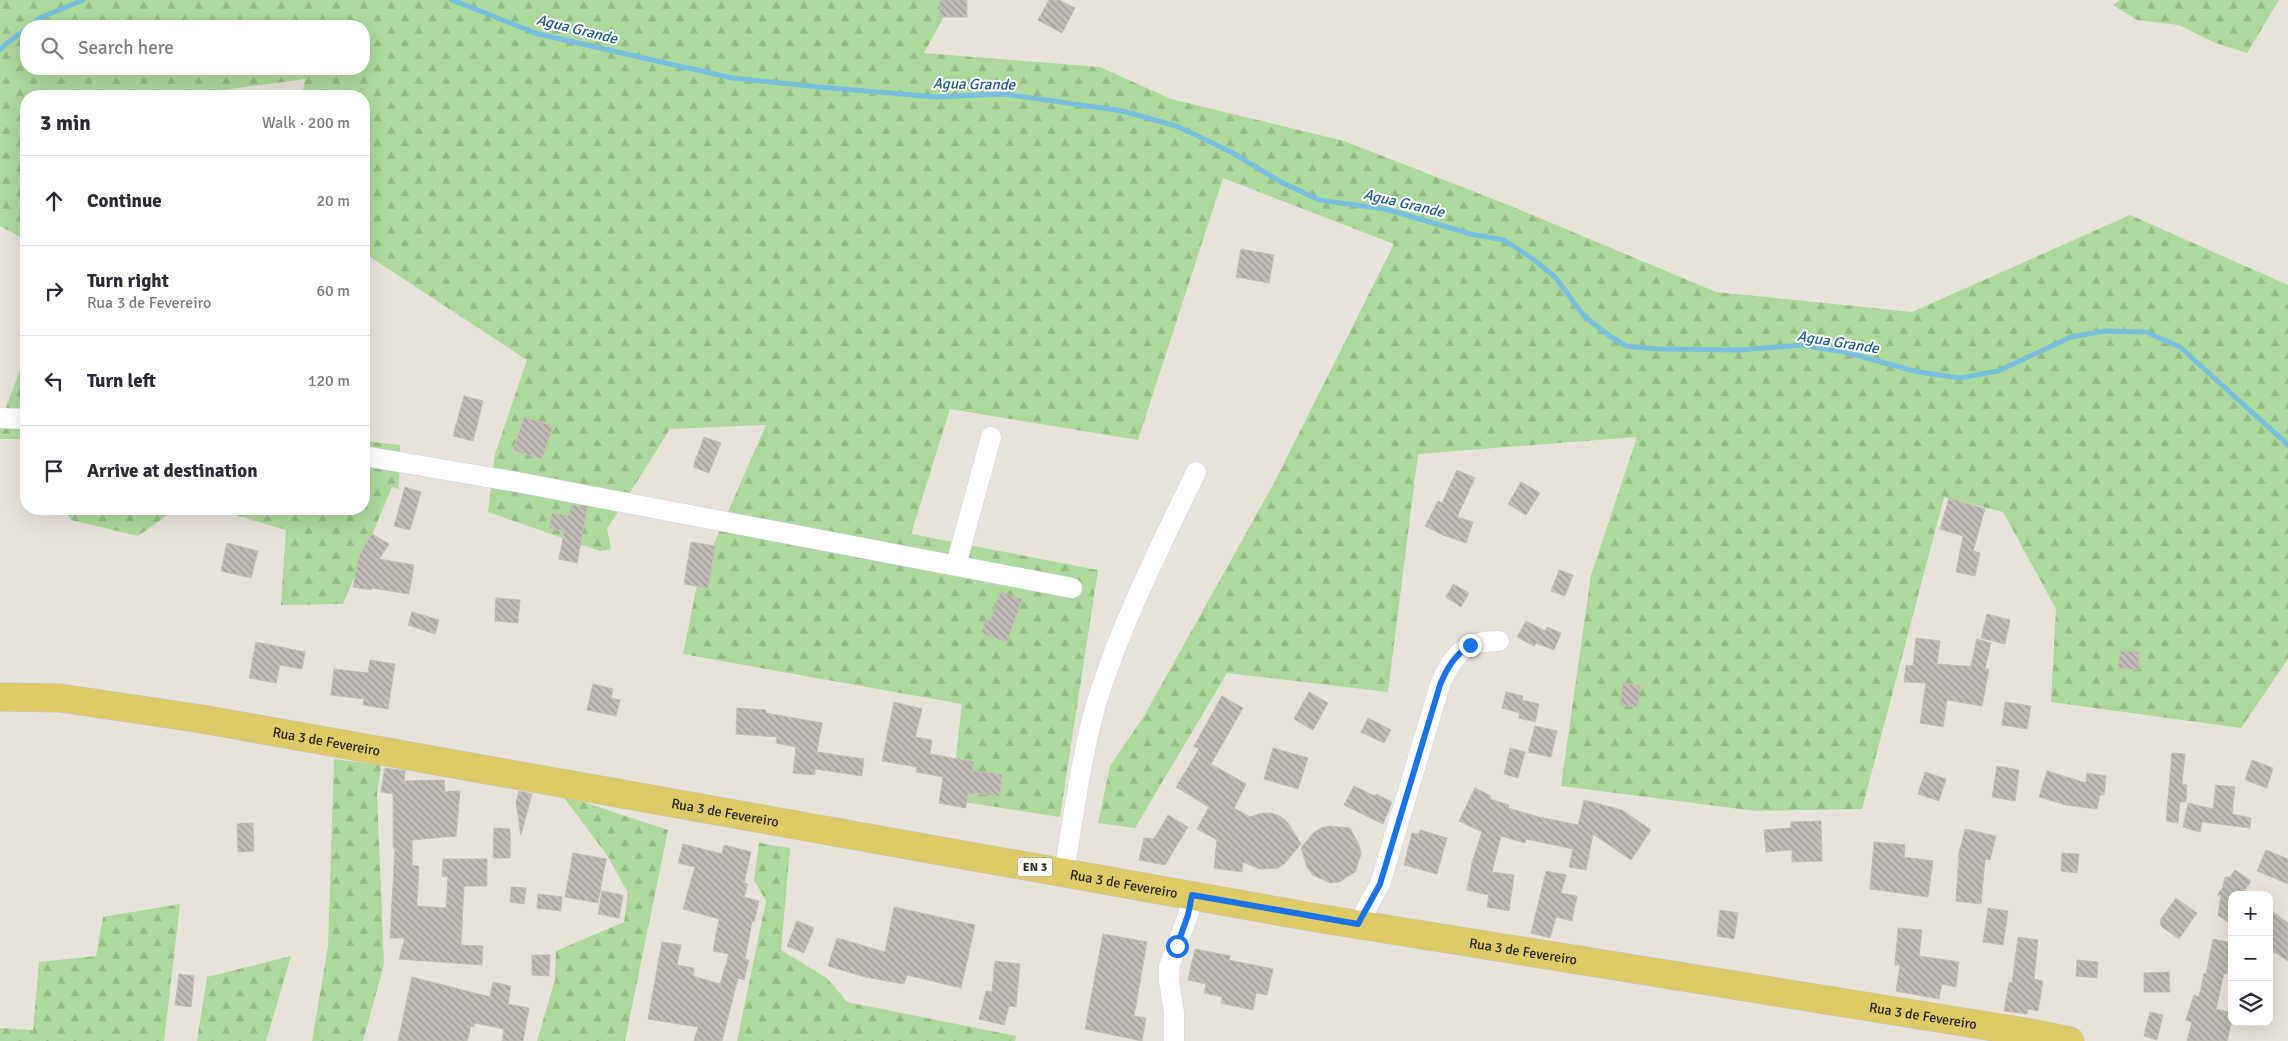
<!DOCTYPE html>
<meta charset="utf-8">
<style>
body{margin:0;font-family:Signika,sans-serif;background:#f2f2f3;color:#2b2b33}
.controls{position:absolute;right:15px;bottom:15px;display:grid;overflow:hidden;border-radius:10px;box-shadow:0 5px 20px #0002}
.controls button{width:45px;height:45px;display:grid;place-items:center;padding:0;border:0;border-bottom:1px solid #e1e1e2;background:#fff;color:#2b2b33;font:25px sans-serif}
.stop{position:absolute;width:15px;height:15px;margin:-11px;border:4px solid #1a73e8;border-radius:50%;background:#fff}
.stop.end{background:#1a73e8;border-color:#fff;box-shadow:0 1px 5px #0008}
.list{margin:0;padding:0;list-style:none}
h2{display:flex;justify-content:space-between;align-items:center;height:65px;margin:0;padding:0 20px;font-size:21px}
h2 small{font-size:16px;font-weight:400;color:#7c7c81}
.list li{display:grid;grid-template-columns:32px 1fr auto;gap:15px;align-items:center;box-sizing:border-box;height:90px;padding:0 20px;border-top:1px solid #e1e1e2}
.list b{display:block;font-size:19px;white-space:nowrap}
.list p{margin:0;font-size:16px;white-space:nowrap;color:#7c7c81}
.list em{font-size:16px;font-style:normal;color:#7c7c81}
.icon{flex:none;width:28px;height:28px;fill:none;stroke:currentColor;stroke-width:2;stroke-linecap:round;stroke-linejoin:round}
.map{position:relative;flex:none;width:2288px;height:1041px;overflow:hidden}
.search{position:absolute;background:#fff;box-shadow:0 5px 20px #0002;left:20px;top:20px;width:350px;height:55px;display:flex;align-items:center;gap:12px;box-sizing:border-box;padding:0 18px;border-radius:20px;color:#7c7c81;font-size:19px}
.panel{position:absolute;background:#fff;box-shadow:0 5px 20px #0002;left:20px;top:90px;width:350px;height:425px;border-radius:20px}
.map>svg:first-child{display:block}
.forest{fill:url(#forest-firs);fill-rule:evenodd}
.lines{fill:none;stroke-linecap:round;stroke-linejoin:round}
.stream{stroke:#78bedf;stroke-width:5}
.building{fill:url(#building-back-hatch);stroke:#c3beb4}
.street-casing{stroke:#cfd1de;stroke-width:21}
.primary-casing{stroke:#c3c3c3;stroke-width:29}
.street{stroke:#fff;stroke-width:20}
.primary{stroke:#dfca68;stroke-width:28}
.route{stroke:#1a73e8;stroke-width:6}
.labels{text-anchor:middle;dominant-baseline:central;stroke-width:4;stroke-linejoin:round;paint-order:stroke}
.shield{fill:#fff;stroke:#686868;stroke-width:1}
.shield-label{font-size:12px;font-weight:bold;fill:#272727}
.street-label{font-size:14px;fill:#272727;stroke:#fff}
.water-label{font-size:15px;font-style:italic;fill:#1c5b86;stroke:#fff}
</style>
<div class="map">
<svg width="2288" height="1041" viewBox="0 0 2288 1041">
<defs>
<pattern id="forest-firs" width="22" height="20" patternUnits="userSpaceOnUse" patternTransform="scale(1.25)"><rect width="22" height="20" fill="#add99c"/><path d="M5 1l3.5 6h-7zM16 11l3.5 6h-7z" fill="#95ba86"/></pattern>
<pattern id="building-back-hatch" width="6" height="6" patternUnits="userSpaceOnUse" patternTransform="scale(1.25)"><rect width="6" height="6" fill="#c0bcb7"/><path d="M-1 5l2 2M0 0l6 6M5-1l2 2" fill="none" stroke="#9c9995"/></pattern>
</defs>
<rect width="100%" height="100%" fill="#e8e3da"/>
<!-- forest -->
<g class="forest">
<path d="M0,0H953L924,53L1100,67L1171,99L1344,141L1511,206L1716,292L1912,312L2130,215L2288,285V659L2241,728L2051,702L2056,609L2003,512L1944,497L1862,809L1756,811L1561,786L1591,575L1637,437L1418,454L1388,692L1227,673L1135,828L1098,823L1110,766L1144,716L1274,483L1394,244L1223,178L1138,440L950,409L911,534L1098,570L1060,817L951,800L962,704L683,654L698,580L766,425L670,429L607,529L611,549L600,551L488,512L495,454L527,360L364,253V96H302L305,79L208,92L206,96H26V240L0,226ZM26,26H364V69H26Z"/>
<polygon points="2120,0 2279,0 2247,53 2213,42 2179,25 2137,20 2113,5"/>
<polygon points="26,354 26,439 0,439 0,424"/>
<polygon points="364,441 400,445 399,489 392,487 343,604 281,605 286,530 215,509 364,509"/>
<polygon points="65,509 176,509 138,536 71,520"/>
<polygon points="334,759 381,765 377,793 384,964 363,1041 312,1041 328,946"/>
<polygon points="562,795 668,830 625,1041 537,1041 555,980 556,951 624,922 628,893 607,855"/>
<polygon points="759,843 790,848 781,950 828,979 847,1002 1016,1036 1015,1041 737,1041 766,901 754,880"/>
<polygon points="180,904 164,1041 0,1041 0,1028 33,1030 39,962 96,956 103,917"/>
<polygon points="291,956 266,1041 197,1041 207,977"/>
</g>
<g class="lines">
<!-- stream -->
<g class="stream">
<polyline points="452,0 538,34 732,78 819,87 937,97 1003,94 1123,111 1179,127 1231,152 1281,182 1319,200 1385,209 1471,234 1504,240 1533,259 1555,277 1584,316 1608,335 1626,346 1657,349 1740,350 1802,345 1844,352 1918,372 1960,378 1998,371 2071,337 2105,331 2146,332 2180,347 2288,445"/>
<polyline points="30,26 40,18 83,0"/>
<polyline points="0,49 26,29"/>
</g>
</g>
<!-- building -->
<g class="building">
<rect x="940" y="0" width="27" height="17"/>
<polygon points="1049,0 1059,0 1075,8 1062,33 1038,20"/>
<polygon points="1241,249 1274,255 1269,283 1236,277"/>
<polygon points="464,396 483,401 473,441 453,436"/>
<polygon points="524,417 553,426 542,459 513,450"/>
<polygon points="704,437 721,443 709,473 693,467"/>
<polygon points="1457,470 1475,478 1457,517 1473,522 1466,543 1443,535 1425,526 1438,501 1442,503"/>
<polygon points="1521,482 1540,493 1526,515 1508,504"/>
<polygon points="405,487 421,492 410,530 394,526"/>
<polygon points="1949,498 1985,509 1973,551 1980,553 1975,576 1956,572 1963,536 1940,529"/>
<polygon points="571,505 587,508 577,563 559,559 564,531 549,528 552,513 569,516"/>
<polygon points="372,534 389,544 379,559 414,565 409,594 372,588 371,590 353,587 359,556"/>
<polygon points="691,542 715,546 708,588 684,584"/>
<polygon points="227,543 258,551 251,578 221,571"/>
<polygon points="1559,570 1573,575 1565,596 1551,591"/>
<polygon points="1453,584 1469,593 1461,607 1446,597"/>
<polygon points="1000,592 1022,599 1007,642 981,633 986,620 990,621"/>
<polygon points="496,598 520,600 518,623 495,621"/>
<polygon points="412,612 439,620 435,634 408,625"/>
<polygon points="1987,614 2010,620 2005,644 1981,638"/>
<polygon points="1526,621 1545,631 1547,627 1561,633 1554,650 1536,643 1534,646 1517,637"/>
<polygon points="1916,638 1940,641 1937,664 1964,666 1971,666 1977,639 1991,643 1985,669 1989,669 1982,706 1947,700 1943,727 1920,723 1926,683 1904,682 1906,665 1913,666"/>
<polygon points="256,642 305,652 302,669 280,665 276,683 249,678"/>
<polygon points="2120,651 2139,652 2138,670 2118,668"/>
<polygon points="370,660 395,664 388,709 363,705 364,699 331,695 334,669 368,673"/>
<polygon points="1623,683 1640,686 1638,707 1620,705"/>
<polygon points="593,684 613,689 611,698 620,700 616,716 587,710"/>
<polygon points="1309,692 1328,703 1313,730 1294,719"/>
<polygon points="1506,692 1523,696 1522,700 1539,704 1535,722 1519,718 1520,713 1502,708"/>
<polygon points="1222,696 1243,708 1211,764 1246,784 1234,808 1250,817 1262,813 1272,813 1281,817 1288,823 1301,844 1285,863 1278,868 1260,869 1243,862 1242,872 1214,868 1217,840 1197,829 1209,807 1176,787 1199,749 1194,746"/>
<polygon points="894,702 922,709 915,737 932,740 930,754 974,762 972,771 1002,774 1000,796 968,793 966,808 939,803 943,777 916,772 917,767 882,761"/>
<polygon points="2005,702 2031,706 2027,729 2002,725"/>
<polygon points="737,708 766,710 766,713 822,723 817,752 864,759 862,776 815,769 815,775 793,773 796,747 776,743 777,737 736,734"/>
<polygon points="1368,718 1391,730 1384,743 1361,732"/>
<polygon points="1535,726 1557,731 1551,757 1528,752"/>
<polygon points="1273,748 1308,758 1298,789 1264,779"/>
<polygon points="1510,748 1525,752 1518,778 1504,774"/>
<polygon points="2172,753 2185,754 2182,784 2187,785 2186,802 2180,802 2178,823 2166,821"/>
<polygon points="2252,760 2273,768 2267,788 2245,780"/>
<polygon points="1997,766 2019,770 2015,801 1992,797"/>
<polygon points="385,768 405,771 404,781 444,780 445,792 460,791 456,836 412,840 412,865 419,866 417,906 446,908 448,877 442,876 443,859 487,859 487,886 464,886 461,945 483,946 482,965 399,959 405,938 390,938 395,848 393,848 393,794 381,792"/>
<polygon points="2047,771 2086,783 2087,773 2106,776 2104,795 2100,795 2097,809 2066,805 2039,797"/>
<polygon points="1925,772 1946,779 1939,801 1918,794"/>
<polygon points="2216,785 2235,787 2232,814 2251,818 2250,828 2202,822 2200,832 2183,827 2188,803 2213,809"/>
<polygon points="1354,786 1375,796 1376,794 1392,802 1383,824 1344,805"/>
<polygon points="1475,788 1491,796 1490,799 1509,805 1508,808 1539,817 1578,825 1584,800 1622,810 1651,830 1631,860 1593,834 1586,870 1569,867 1573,849 1526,839 1525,843 1501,836 1492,872 1514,875 1509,911 1487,907 1489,895 1467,890 1472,862 1482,832 1459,821"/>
<polygon points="519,791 532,794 521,835 516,802"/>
<polygon points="1168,815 1188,827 1165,865 1139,860 1144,838 1154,839"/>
<polygon points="1821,821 1822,861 1792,862 1792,850 1766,852 1764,830 1791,828 1791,822"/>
<polygon points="253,823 254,851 238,852 237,824"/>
<polygon points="1330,826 1350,828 1359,845 1361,854 1355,872 1339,882 1330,883 1313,875 1307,867 1301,848 1313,833 1321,828"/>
<polygon points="494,828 510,829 510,858 493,858"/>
<polygon points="1965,829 1996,836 1990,860 1985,859 1981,904 1956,901 1959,853"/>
<polygon points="1420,830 1447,838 1437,874 1404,865 1412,833 1419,834"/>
<polygon points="1874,842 1905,845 1904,857 1933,861 1928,897 1870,889"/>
<polygon points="683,844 722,854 724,845 751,852 744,883 748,884 744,897 759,901 754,922 752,921 745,959 749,960 744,980 738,978 722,1041 694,1041 698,1027 648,1019 662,942 681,945 677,965 694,968 693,976 720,984 729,954 713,951 719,919 683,909 695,867 678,863"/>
<polygon points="2266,850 2288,859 2288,884 2257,871"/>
<polygon points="573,853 606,859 598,903 565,897"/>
<polygon points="2062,853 2079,854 2077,873 2061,871"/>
<polygon points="2235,870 2251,881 2241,895 2232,895 2232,925 2218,915 2221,895 2217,895 2223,887 2225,877 2230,877"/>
<polygon points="1546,871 1566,875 1561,893 1577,896 1572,921 1556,917 1550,938 1531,933"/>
<polygon points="511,887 526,888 524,904 510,902"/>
<polygon points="602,891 623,895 619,918 598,914"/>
<polygon points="538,894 562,897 561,911 537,908"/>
<polygon points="2176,898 2197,913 2179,939 2161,926 2160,920"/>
<polygon points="894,907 975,925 961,988 907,975 904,984 865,977 828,966 837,938 885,952"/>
<polygon points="1988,908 2008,911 2003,945 1983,942"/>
<polygon points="2269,909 2288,923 2288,961 2269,949"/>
<polygon points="1720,910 1738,913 1734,939 1717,936"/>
<polygon points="797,921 814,928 804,953 787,946"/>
<polygon points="1898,928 1922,930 1919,956 1959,962 1956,987 1942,984 1939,999 1896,991 1900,965 1895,965"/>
<polygon points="1103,934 1147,942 1134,1016 1146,1018 1142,1041 1085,1029"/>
<polygon points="2018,937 2038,940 2034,979 2043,981 2038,1011 2028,1009 2027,1014 2004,1011 2009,982 2012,983"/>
<polygon points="2213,939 2232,943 2227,974 2224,973 2216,1009 2232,1013 2232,1021 2227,1041 2187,1041 2192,1022 2186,1020 2194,995 2199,997 2204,973 2206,974"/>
<polygon points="1195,949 1230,956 1229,960 1273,969 1267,995 1256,993 1253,1010 1221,1003 1222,997 1204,993 1206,984 1188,980"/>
<polygon points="532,955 550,955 549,976 532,975"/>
<polygon points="2077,960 2098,962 2097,978 2076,976"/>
<polygon points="995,961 1020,964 1016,1007 1009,1006 1004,1025 979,1019 986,991 992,992"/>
<polygon points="2169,972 2170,992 2144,992 2144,973"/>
<polygon points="179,974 194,976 191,1007 175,1005"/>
<polygon points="412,977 490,997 493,982 511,986 508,1004 529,1008 523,1041 502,1041 504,1029 475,1023 474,1027 471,1026 467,1041 398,1041"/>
<polygon points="2150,1012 2163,1015 2157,1040 2144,1036"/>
</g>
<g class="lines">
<!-- street casing -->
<g class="street-casing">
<g id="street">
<polyline points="0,418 26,419"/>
<polyline points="364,456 517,482 1072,588"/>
<polyline points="956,565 991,437"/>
<path d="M1064,872C1074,815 1081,756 1097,701C1122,621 1160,547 1196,472"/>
<path d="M1358,924L1380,884L1440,685C1453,654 1464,641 1499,641"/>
<polyline points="1174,1041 1174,1012 1169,981 1169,967 1188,915 1192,895"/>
</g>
</g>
<!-- primary casing -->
<g class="primary-casing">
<g id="primary">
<path id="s1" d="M0,697L60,698L202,719L1311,917L2025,1032L2070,1041"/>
</g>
</g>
<!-- street -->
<use href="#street" class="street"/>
<!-- primary -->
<use href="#primary" class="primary"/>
</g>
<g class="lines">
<!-- route -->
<path class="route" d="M1177,946L1188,915L1192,895L1358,924L1380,884L1440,685C1447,668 1454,656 1470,645"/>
</g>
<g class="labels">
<!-- shield labels -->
<rect class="shield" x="1017.5" y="857.5" width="35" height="19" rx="4"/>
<g class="shield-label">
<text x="1035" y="867">EN 3</text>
</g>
<!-- street labels -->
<g class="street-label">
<text stroke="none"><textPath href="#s1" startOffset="330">Rua 3 de Fevereiro</textPath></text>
<text stroke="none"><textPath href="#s1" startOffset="735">Rua 3 de Fevereiro</textPath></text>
<text stroke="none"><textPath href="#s1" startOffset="1140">Rua 3 de Fevereiro</textPath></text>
<text stroke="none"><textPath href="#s1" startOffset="1545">Rua 3 de Fevereiro</textPath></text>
<text stroke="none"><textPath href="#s1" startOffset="1950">Rua 3 de Fevereiro</textPath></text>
</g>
<!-- water labels -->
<g class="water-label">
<text transform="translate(577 29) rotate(14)">Agua Grande</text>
<text transform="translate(974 84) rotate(1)">Agua Grande</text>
<text transform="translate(1404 203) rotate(13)">Agua Grande</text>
<text transform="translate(1838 342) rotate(9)">Agua Grande</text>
</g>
</g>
</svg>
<div class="controls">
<button>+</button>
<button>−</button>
<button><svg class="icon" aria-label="layers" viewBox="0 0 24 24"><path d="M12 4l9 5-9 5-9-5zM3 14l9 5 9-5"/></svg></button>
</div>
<div class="stop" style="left:1177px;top:946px"></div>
<div class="stop end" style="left:1470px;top:645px"></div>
<div class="search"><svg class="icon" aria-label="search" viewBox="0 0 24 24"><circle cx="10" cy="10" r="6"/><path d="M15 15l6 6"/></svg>Search here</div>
<section class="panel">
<h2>3 min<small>Walk · 200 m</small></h2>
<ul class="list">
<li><svg class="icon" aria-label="ahead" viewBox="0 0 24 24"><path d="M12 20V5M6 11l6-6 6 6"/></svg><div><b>Continue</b></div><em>20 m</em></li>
<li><svg class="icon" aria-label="right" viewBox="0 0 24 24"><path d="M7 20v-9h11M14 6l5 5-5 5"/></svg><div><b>Turn right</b><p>Rua 3 de Fevereiro</p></div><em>60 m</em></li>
<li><svg class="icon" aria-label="left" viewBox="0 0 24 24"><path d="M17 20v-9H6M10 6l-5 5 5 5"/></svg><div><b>Turn left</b></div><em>120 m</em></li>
<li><svg class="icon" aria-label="arrive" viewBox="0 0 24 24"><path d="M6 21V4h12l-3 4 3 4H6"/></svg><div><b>Arrive at destination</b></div></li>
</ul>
</section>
</div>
